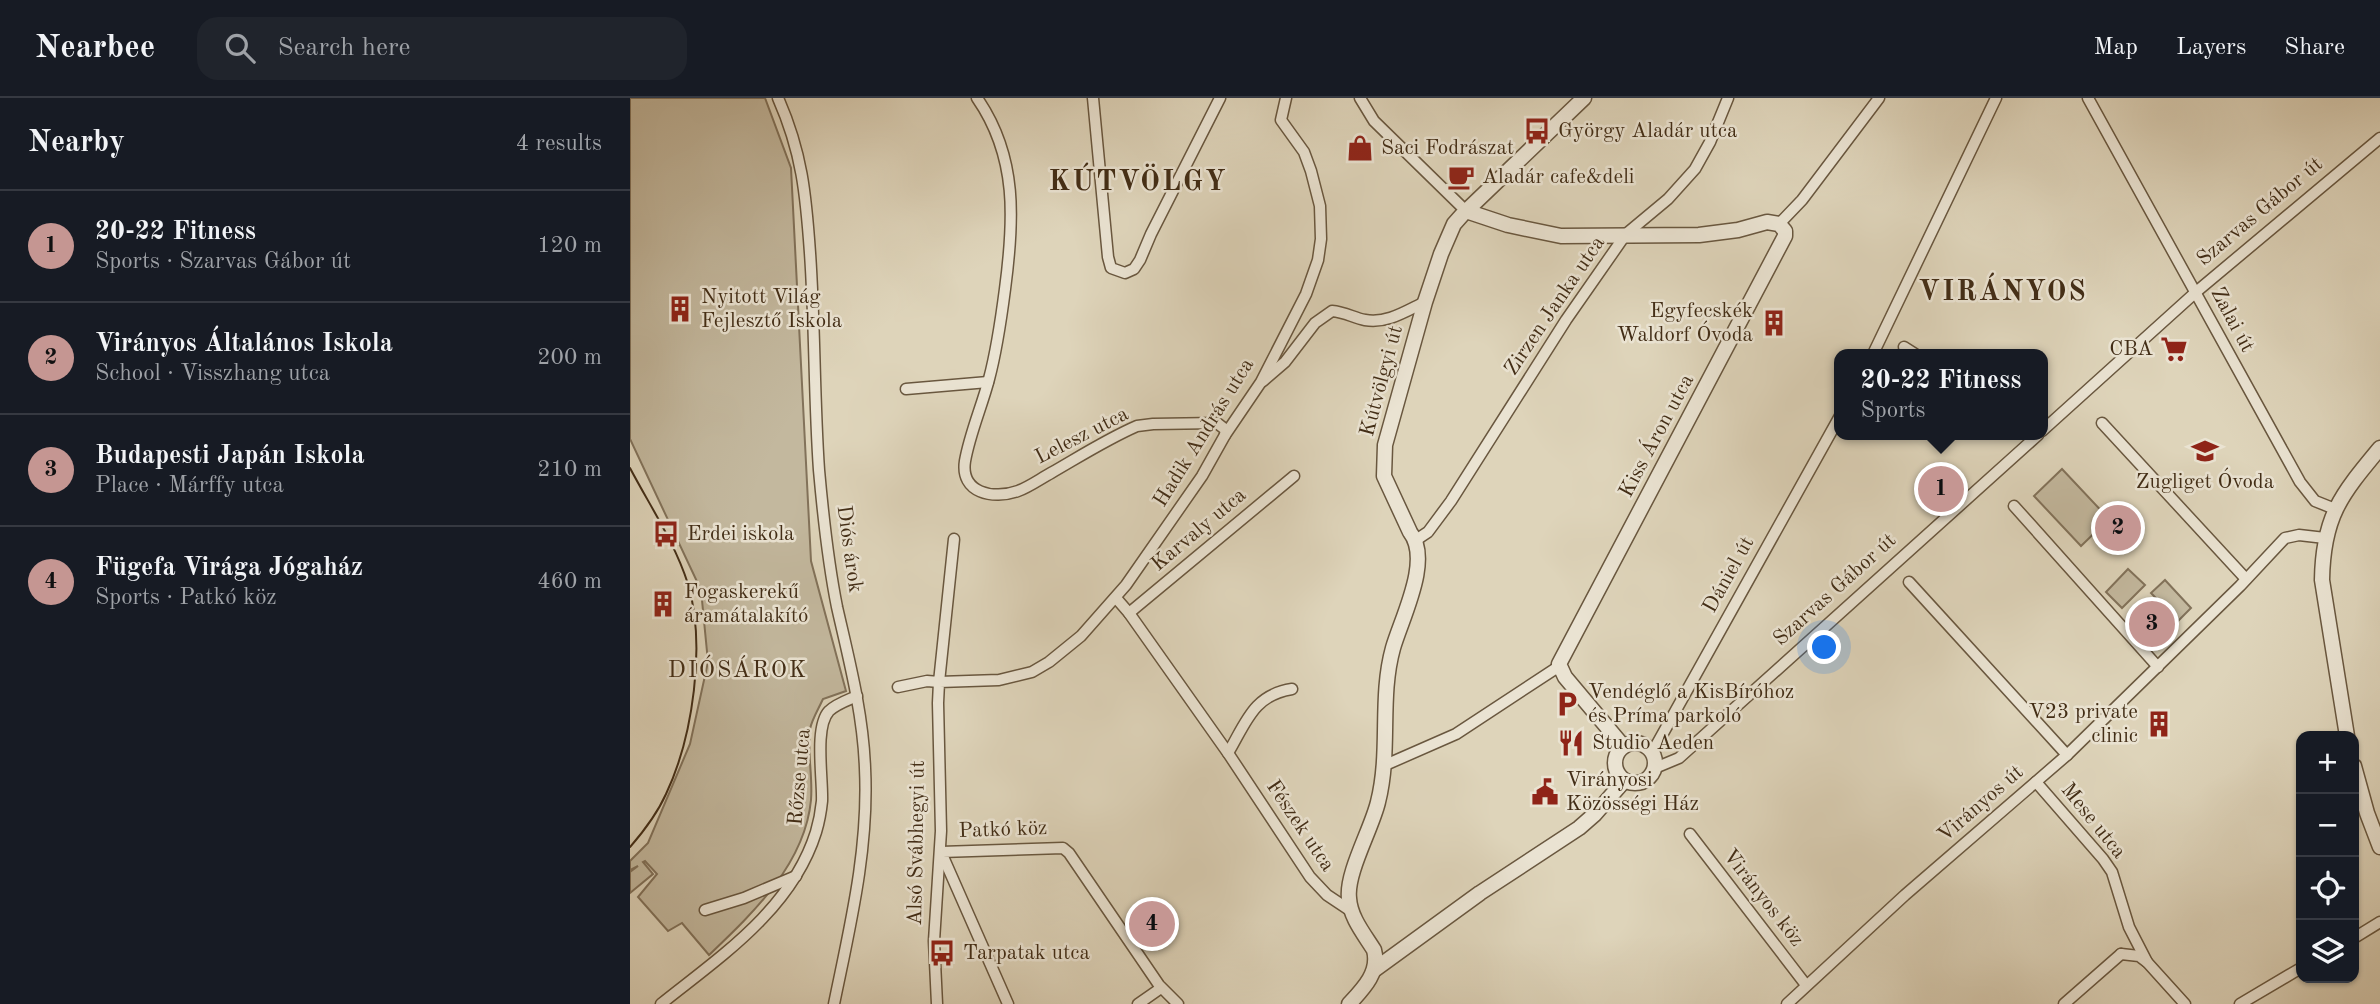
<!DOCTYPE html>
<meta charset="utf-8">
<style>
body{margin:0;font-family:"Old Standard TT",serif;background:#20242c;color:#f1f3f6}
.controls{position:absolute;right:21px;bottom:21px;display:grid;overflow:hidden;border-radius:14px;box-shadow:0 2px 5px #0004}
.controls button{width:63px;height:63px;display:grid;place-items:center;padding:0;border:0;border-bottom:2px solid #363941;background:#171b24;color:#f1f3f6;font:35px sans-serif}
.you{position:absolute;left:1195px;top:550px;width:24px;height:24px;margin:-18px;border:5px solid #fff;border-radius:50%;background:#1a73e8;box-shadow:0 0 0 10px #1a73e833}
.badge{display:grid;place-items:center;width:46px;height:46px;border-radius:50%;background:#c59692;color:#111;font-size:23px;font-weight:700}
.pin{position:absolute;translate:-50% -50%;border:4px solid #fff;box-shadow:0 2px 7px #0006}
.popup{position:absolute;left:1204px;top:251px;width:214px;height:91px;box-sizing:border-box;display:grid;place-content:center;border-radius:14px;background:#171b24;filter:drop-shadow(0 2px 5px #0005);font-size:23px;white-space:nowrap;color:#9ea1a6}
.popup b{font-size:26px;color:#f1f3f6}
.popup::after{content:'';position:absolute;left:50%;top:100%;margin-left:-14px;border:14px solid transparent;border-top-color:#171b24}
.list{margin:0;padding:0;list-style:none}
h2{display:flex;justify-content:space-between;align-items:center;height:91px;margin:0;padding:0 28px;font-size:30px}
h2 small{font-size:23px;font-weight:400;color:#9ea1a6}
.list li{display:grid;grid-template-columns:46px 1fr auto;gap:21px;align-items:center;box-sizing:border-box;height:112px;padding:0 28px;border-top:2px solid #363941}
.list b{display:block;font-size:26px;white-space:nowrap}
.list p{margin:0;font-size:23px;white-space:nowrap;color:#9ea1a6}
.list em{font-size:23px;font-style:normal;color:#9ea1a6}
.icon{flex:none;width:38px;height:38px;fill:none;stroke:currentColor;stroke-width:2;stroke-linecap:round;stroke-linejoin:round}
.map{position:relative;flex:none;width:1750px;height:906px;overflow:hidden}
header{display:flex;align-items:center;gap:42px;box-sizing:border-box;height:98px;padding:0 35px;background:#171b24;border-bottom:2px solid #363941}
header strong{font-size:33px}
nav{display:flex;gap:38px;margin-inline-start:auto;font-size:24px}
.search{width:490px;height:63px;background:#20242c;display:flex;align-items:center;gap:18px;box-sizing:border-box;padding:0 24px;border-radius:21px;color:#9ea1a6;font-size:26px}
main{display:flex}
aside{flex:1;background:#171b24}
.map>svg:first-child{display:block}
.green{fill:#c3b89e;stroke:#82725a;stroke-width:2}
.lines{fill:none;stroke-linecap:round;stroke-linejoin:round}
.minor-casing{stroke:#69573f;stroke-width:13}
.tertiary-casing{stroke:#69573f;stroke-width:17}
.minor{stroke:#eae3d2;stroke-width:10}
.tertiary{stroke:#eae3d2;stroke-width:14}
.tram{stroke:#422d16;stroke-width:2}
.labels{text-anchor:middle;dominant-baseline:central;stroke-width:5;stroke-linejoin:round;paint-order:stroke}
.poi-label{font-size:21px;fill:#422d16;stroke:#eae3d2;text-anchor:start}
.street-label{font-size:21px;fill:#422d16;stroke:#eae3d2}
.neighbourhood-label{font-size:23px;letter-spacing:2px;fill:#422d16;stroke:#eae3d2}
.district-label{font-size:28px;font-weight:bold;letter-spacing:2px;fill:#422d16;stroke:#eae3d2}
</style>
<header>
<strong>Nearbee</strong>
<div class="search"><svg class="icon" aria-label="search" viewBox="0 0 24 24"><circle cx="10" cy="10" r="6"/><path d="M15 15l6 6"/></svg>Search here</div>
<nav><a>Map</a><a>Layers</a><a>Share</a></nav>
</header>
<main>
<aside>
<h2>Nearby<small>4 results</small></h2>
<ul class="list">
<li><span class="badge">1</span><div><b>20-22 Fitness</b><p>Sports · Szarvas Gábor út</p></div><em>120 m</em></li>
<li><span class="badge">2</span><div><b>Virányos Általános Iskola</b><p>School · Visszhang utca</p></div><em>200 m</em></li>
<li><span class="badge">3</span><div><b>Budapesti Japán Iskola</b><p>Place · Márffy utca</p></div><em>210 m</em></li>
<li><span class="badge">4</span><div><b>Fügefa Virága Jógaház</b><p>Sports · Patkó köz</p></div><em>460 m</em></li>
</ul>
</aside>
<div class="map">
<svg width="1750" height="906" viewBox="0 0 1750 906">
<rect width="100%" height="100%" fill="#ded4ba"/>
<filter id="stains"><feTurbulence type="fractalNoise" baseFrequency=".00286" numOctaves="4"/><feColorMatrix values="0 0 0 0 .2 0 0 0 0 .09 0 0 0 0 .02 0 0 0 .5 -.17"/></filter>
<radialGradient id="worn" r=".72"><stop offset=".6" stop-color="#630" stop-opacity="0"/><stop offset="1" stop-color="#630" stop-opacity=".3"/></radialGradient>
<!-- green -->
<g class="green">
<path d="M0,0H135L161,70L181,463L216,593L193,601C189,610 182,621 180,631C177,654 183,678 181,702C175,766 123,815 79,857L52,825L38,833L8,799L27,776L15,763L13,764L23,776L0,795V774L8,768L0,772V763L18,745L60,646L78,564L71,492L0,341Z"/>
<polygon points="1432,371 1479,421 1451,448 1404,398"/>
<polygon points="1498,471 1515,487 1492,510 1476,494"/>
<polygon points="1535,482 1561,510 1548,523 1521,495"/>
</g>
<g class="lines">
<!-- minor casing -->
<g class="minor-casing">
<g id="minor">
<path d="M148,0C172,54 176,97 180,155C185,227 184,300 189,372C193,417 198,464 207,509C219,562 233,615 235,670C239,751 220,828 204,906"/>
<path d="M347,0C388,59 384,123 375,191C371,222 367,251 359,281C352,308 340,335 335,363C330,395 363,402 388,393C399,389 410,381 421,375C449,359 477,341 507,328L523,326L587,325L596,332L595,337"/>
<polyline points="463,0 478,159 481,170 495,175 504,171 510,162 521,136 590,0"/>
<polyline points="730,0 744,23 836,113"/>
<polyline points="1458,0 1670,384 1685,403 1705,411"/>
<polyline points="1149,126 1172,102 1249,0"/>
<polyline points="1274,249 1285,256"/>
<polyline points="1243,256 1366,0"/>
<path d="M633,283L655,264L685,225L702,213C715,214 724,220 735,222C757,226 776,213 795,204"/>
<polyline points="276,291 358,284"/>
<polyline points="1472,325 1616,481"/>
<polyline points="1412,333 1566,194 1750,40"/>
<polyline points="1384,408 1528,569"/>
<polyline points="786,442 798,434 821,403 936,222 996,136 1038,101 1065,71 1080,44 1098,0"/>
<polyline points="1279,484 1437,657"/>
<polyline points="486,500 499,515 598,655 680,779 697,797 721,813"/>
<polyline points="499,515 664,378"/>
<polyline points="268,589 297,583 309,584 324,441"/>
<path d="M598,655C616,625 623,597 662,591"/>
<polyline points="1022,655 1210,318"/>
<polyline points="753,668 826,636 928,569"/>
<polyline points="1025,670 1049,660 1408,337"/>
<polyline points="1406,684 1473,761 1482,774 1499,829 1517,864"/>
<polyline points="1060,736 1176,887"/>
<polyline points="75,812 114,800 166,778"/>
<polyline points="1724,840 1750,824"/>
<polyline points="1491,856 1509,858 1517,864 1555,906"/>
<path d="M31,906C91,858 162,811 186,734C189,724 191,713 192,703C193,681 184,629 199,613C206,606 218,602 227,598"/>
<polyline points="307,906 304,843 311,733 308,605 309,584 369,582 402,574 419,564 451,538 496,487 572,378 595,337 631,284 676,196 688,162 691,141 690,108 681,73 674,54 651,22 656,0"/>
<polyline points="378,906 311,754 433,750 439,755 529,887 548,906"/>
<polyline points="508,906 531,890"/>
<polyline points="1157,906 1275,797 1437,657 1610,488 1655,440 1669,437 1695,440"/>
<polyline points="1434,906 1491,856"/>
<polyline points="1610,906 1671,870"/>
</g>
</g>
<!-- tertiary casing -->
<g class="tertiary-casing">
<g id="tertiary">
<polyline points="836,113 878,127 931,138 1069,137 1108,132 1137,124 1149,126 1155,133 1155,138 929,566 935,579 993,648"/>
<path d="M1717,638L1692,482C1693,418 1711,397 1750,350"/>
<circle cx="1005" cy="665" r="20"/>
<polyline points="1724,668 1737,715 1750,749"/>
<polyline points="744,872 850,795 949,730 965,716 994,683"/>
<path d="M719,906C733,891 750,874 744,852C734,836 720,819 719,800C716,775 742,730 748,704C761,653 749,600 763,550C772,519 802,462 780,434L754,378L755,347L795,204L811,156L824,126L832,117L954,0"/>
</g>
</g>
<!-- minor -->
<use href="#minor" class="minor"/>
<!-- tertiary -->
<use href="#tertiary" class="tertiary"/>
<!-- tram -->
<path class="tram" d="M0,370C20,408 45,445 58,486C76,547 63,639 36,696C27,716 14,733 0,749"/>
</g>
<!-- icons -->
<defs>
<g id="bus-bare" transform="scale(2.1)"><path d="M-5-6H5V4H4V6H2V4H-2V6H-4V4H-5ZM-3.5-4V0h7V-4ZM-3.5 1.2v1.5H-2V1.2ZM2 1.2v1.5H3.5V1.2Z" fill="#8f2418" stroke="#eae3d2" stroke-width="2.5" paint-order="stroke"/></g>
<g id="shop-bare" transform="scale(2.1)"><path d="M-5-2.5h2.3a2.7 3.5 0 0 1 5.4 0H5L5.5 6h-11ZM-1.5-2.5h3a1.5 2.3 0 0 0-3 0Z" fill="#8f2418" stroke="#eae3d2" stroke-width="2.5" paint-order="stroke"/></g>
<g id="cafe-bare" transform="scale(2.1)"><path d="M-5.5-4.5H6V0H3Q3 3.5 0 3.5H-2.5Q-5.5 3.5-5.5 0ZM3-3.2v2h1.7v-2ZM-6 4.5H4V6H-6Z" fill="#8f2418" stroke="#eae3d2" stroke-width="2.5" paint-order="stroke"/></g>
<g id="building-bare" transform="scale(2.1)"><path d="M-4-6H4V6H1V3H-1V6H-4ZM-2.5-4.3h1.7v1.8h-1.7ZM.8-4.3h1.7v1.8H.8ZM-2.5-1h1.7V.8h-1.7ZM.8-1h1.7V.8H.8Z" fill="#8f2418" stroke="#eae3d2" stroke-width="2.5" paint-order="stroke"/></g>
<g id="supermarket-bare" transform="scale(2.1)"><path d="M-6-5.5h2.5l.6 2H6L4.5 2H-2.5L-4.4-4H-6ZM-1.5 3.2a1.3 1.3 0 1 0 .1 0ZM3 3.2a1.3 1.3 0 1 0 .1 0Z" fill="#8f2418" stroke="#eae3d2" stroke-width="2.5" paint-order="stroke"/></g>
<g id="school-bare" transform="scale(2.1)"><path d="M0-5L7-2L0 1L-7-2ZM-4 1L0 2.5L4 1V4Q0 6-4 4Z" fill="#8f2418" stroke="#eae3d2" stroke-width="2.5" paint-order="stroke"/></g>
<g id="parking-bare" transform="scale(2.1)"><path d="M-3.5-5.5H1a3.5 3.5 0 0 1 0 7H-1V5.5H-3.5ZM-1-3.4V-.6H.8a1.4 1.4 0 0 0 0-2.8Z" fill="#8f2418" stroke="#eae3d2" stroke-width="2.5" paint-order="stroke"/></g>
<g id="restaurant-bare" transform="scale(2.1)"><path d="M-5-6h1v4h1v-4h1v4h1v-4h1v5L-1.5 .5V6h-2V.5L-5-1ZM5-6V6H3V1.5H1.5Q1.5-4 5-6Z" fill="#8f2418" stroke="#eae3d2" stroke-width="2.5" paint-order="stroke"/></g>
<g id="civic-bare" transform="scale(2.1)"><path d="M-.6-6.5H3V-4.5H.6V-3L4-1V1h2V6H-6V1h2V-1L-.6-3ZM-1.2 2.5V6h2.4V2.5Z" fill="#8f2418" stroke="#eae3d2" stroke-width="2.5" paint-order="stroke"/></g>
</defs>
<g fill-rule="evenodd">
<use href="#bus-bare" x="907" y="33"/>
<use href="#shop-bare" x="730" y="50"/>
<use href="#cafe-bare" x="831" y="79"/>
<use href="#building-bare" x="50" y="211"/>
<use href="#building-bare" x="1144" y="225"/>
<use href="#supermarket-bare" x="1544" y="251"/>
<use href="#school-bare" x="1575" y="353"/>
<use href="#bus-bare" x="36" y="436"/>
<use href="#building-bare" x="33" y="506"/>
<use href="#parking-bare" x="937" y="606"/>
<use href="#building-bare" x="1529" y="626"/>
<use href="#restaurant-bare" x="941" y="645"/>
<use href="#civic-bare" x="915" y="694"/>
<use href="#bus-bare" x="312" y="855"/>
</g>
<g class="labels">
<!-- poi labels -->
<g class="poi-label">
<text x="928" y="33">György Aladár utca</text>
<text x="751" y="50">Saci Fodrászat</text>
<text x="852" y="79">Aladár cafe&amp;deli</text>
<text x="71" y="199">Nyitott Világ<tspan x="71" dy="24">Fejlesztő Iskola</tspan></text>
<text x="1123" y="213" text-anchor="end">Egyfecskék<tspan x="1123" dy="24">Waldorf Óvoda</tspan></text>
<text x="1523" y="251" text-anchor="end">CBA</text>
<text x="1575" y="384" text-anchor="middle">Zugliget Óvoda</text>
<text x="57" y="436">Erdei iskola</text>
<text x="54" y="494">Fogaskerekű<tspan x="54" dy="24">áramátalakító</tspan></text>
<text x="958" y="594">Vendéglő a KisBíróhoz<tspan x="958" dy="24">és Príma parkoló</tspan></text>
<text x="1508" y="614" text-anchor="end">V23 private<tspan x="1508" dy="24">clinic</tspan></text>
<text x="962" y="645">Studio Aeden</text>
<text x="936" y="682">Virányosi<tspan x="936" dy="24">Közösségi Ház</tspan></text>
<text x="333" y="855">Tarpatak utca</text>
</g>
<!-- street labels -->
<g class="street-label">
<text transform="translate(1630 114) rotate(-40)">Szarvas Gábor út</text>
<text transform="translate(925 208) rotate(-56)">Zirzen Janka utca</text>
<text transform="translate(1602 222) rotate(62)">Zalai út</text>
<text transform="translate(752 283) rotate(-75)">Kútvölgyi út</text>
<text transform="translate(574 335) rotate(-58)">Hadik András utca</text>
<text transform="translate(452 338) rotate(-27)">Lelesz utca</text>
<text transform="translate(1027 338) rotate(-62)">Kiss Áron utca</text>
<text transform="translate(569 432) rotate(-40)">Karvaly utca</text>
<text transform="translate(219 451) rotate(82)">Diós árok</text>
<text transform="translate(1099 477) rotate(-61)">Dániel út</text>
<text transform="translate(1205 492) rotate(-42)">Szarvas Gábor út</text>
<text transform="translate(170 679) rotate(-85)">Rőzse utca</text>
<text transform="translate(1351 706) rotate(-41)">Virányos út</text>
<text transform="translate(1463 723) rotate(51)">Mese utca</text>
<text transform="translate(670 728) rotate(56)">Fészek utca</text>
<text transform="translate(373 732) rotate(-2)">Patkó köz</text>
<text transform="translate(287 745) rotate(-89)">Alsó Svábhegyi út</text>
<text transform="translate(1133 800) rotate(52)">Virányos köz</text>
</g>
<!-- neighbourhood labels -->
<g class="neighbourhood-label">
<text x="108" y="572">DIÓSÁROK</text>
</g>
<!-- district labels -->
<g class="district-label">
<text x="508" y="85">KÚTVÖLGY</text>
<text x="1373" y="195">VIRÁNYOS</text>
</g>
</g>
<rect width="100%" height="100%" filter="url(#stains)"/>
<rect width="100%" height="100%" fill="url(#worn)"/>
</svg>
<div class="controls">
<button>+</button>
<button>−</button>
<button><svg class="icon" aria-label="locate" viewBox="0 0 24 24"><circle cx="12" cy="12" r="6"/><path d="M12 2v4M12 18v4M2 12h4M18 12h4"/></svg></button>
<button><svg class="icon" aria-label="layers" viewBox="0 0 24 24"><path d="M12 4l9 5-9 5-9-5zM3 14l9 5 9-5"/></svg></button>
</div>
<div class="you"></div>
<div class="pin badge" style="left:1311px;top:391px">1</div>
<div class="popup"><b>20-22 Fitness</b>Sports</div>
<div class="pin badge" style="left:1488px;top:430px">2</div>
<div class="pin badge" style="left:1522px;top:526px">3</div>
<div class="pin badge" style="left:522px;top:826px">4</div>
</div>
</main>
